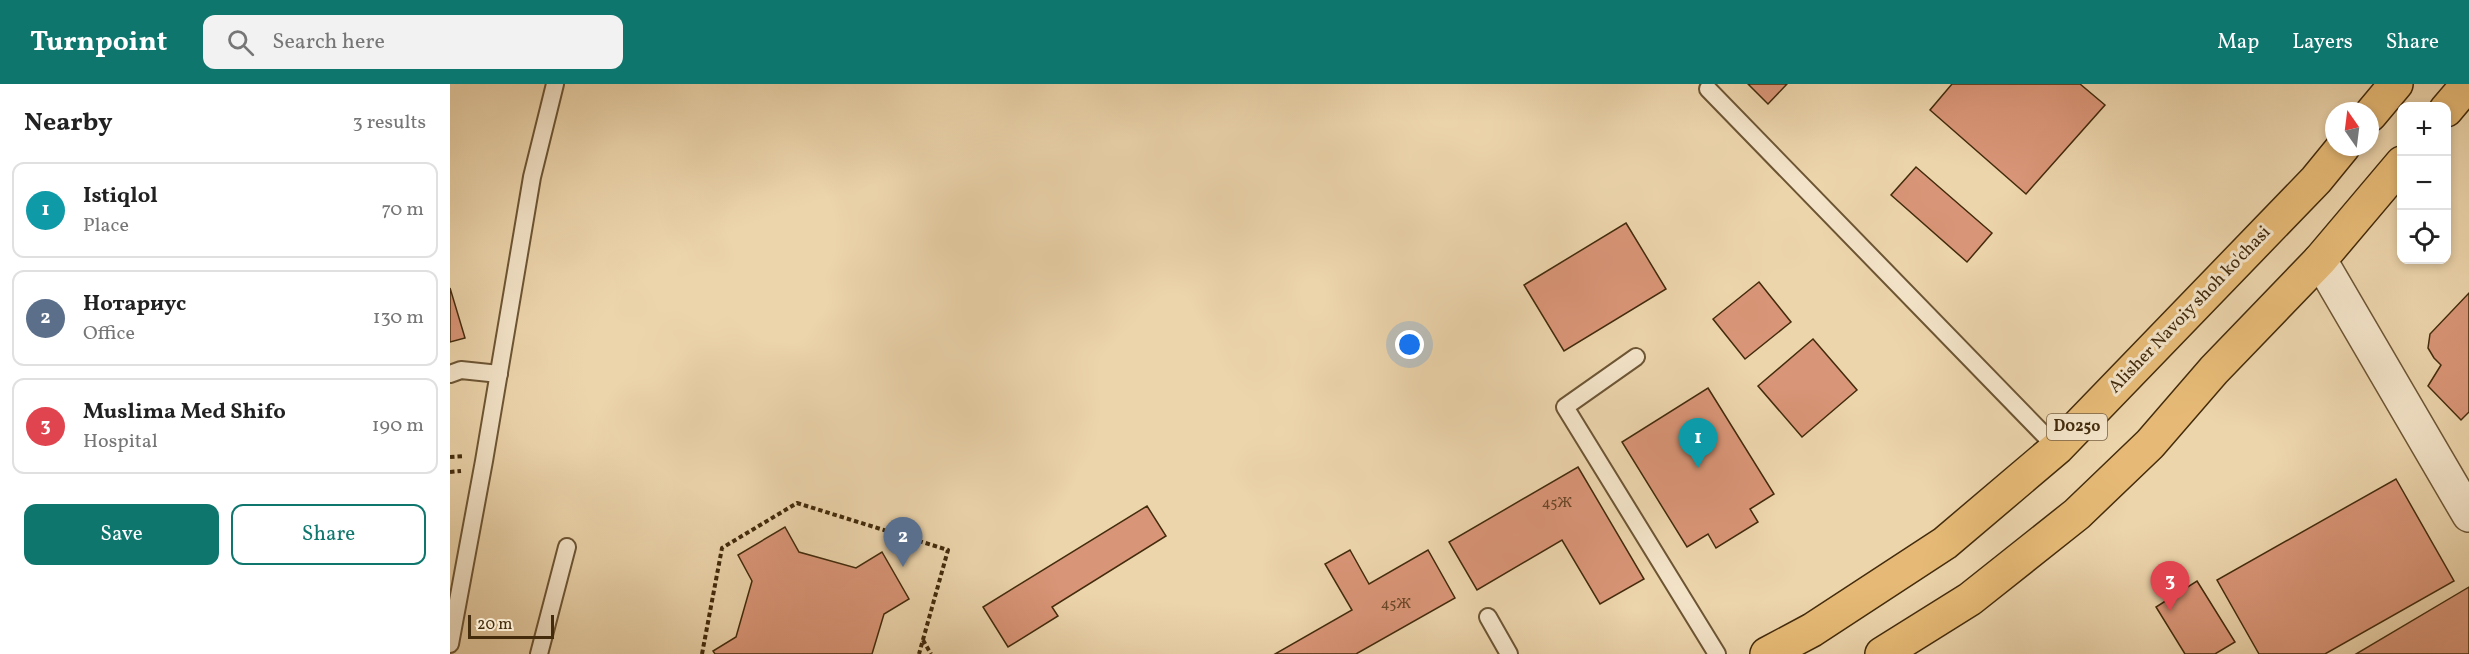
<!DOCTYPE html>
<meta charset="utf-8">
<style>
body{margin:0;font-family:Vollkorn,serif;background:#f2f2f2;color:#222}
.controls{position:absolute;right:18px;top:18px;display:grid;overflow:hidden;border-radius:12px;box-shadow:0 3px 9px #0003}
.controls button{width:54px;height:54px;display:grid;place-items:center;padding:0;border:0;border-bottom:2px solid #e0e0e0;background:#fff;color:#222;font:30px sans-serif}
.compass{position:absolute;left:1875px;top:18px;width:54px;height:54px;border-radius:50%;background:#fff;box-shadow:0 3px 9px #0003;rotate:346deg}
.scale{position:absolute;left:18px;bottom:15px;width:86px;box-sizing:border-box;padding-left:6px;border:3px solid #432b0c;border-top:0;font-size:16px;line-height:21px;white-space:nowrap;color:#432b0c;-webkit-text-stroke:4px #f3e3c8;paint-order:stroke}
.you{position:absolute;left:960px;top:261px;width:21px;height:21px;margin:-15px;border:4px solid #fff;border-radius:50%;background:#1a73e8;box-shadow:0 0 0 9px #1a73e833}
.badge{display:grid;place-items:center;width:39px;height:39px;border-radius:50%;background:#0f766e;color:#fff;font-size:20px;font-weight:700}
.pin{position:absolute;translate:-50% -50px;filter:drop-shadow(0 2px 3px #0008)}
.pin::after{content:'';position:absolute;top:32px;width:21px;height:18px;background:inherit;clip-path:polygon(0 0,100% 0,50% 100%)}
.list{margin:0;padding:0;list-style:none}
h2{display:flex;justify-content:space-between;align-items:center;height:78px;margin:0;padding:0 24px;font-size:26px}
h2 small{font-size:20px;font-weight:400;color:#767676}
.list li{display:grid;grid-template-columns:39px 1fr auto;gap:18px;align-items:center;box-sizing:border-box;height:96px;margin:0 12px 12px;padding:0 12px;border:2px solid #e0e0e0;border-radius:12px}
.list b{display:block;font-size:22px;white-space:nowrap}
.list p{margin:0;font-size:20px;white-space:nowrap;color:#767676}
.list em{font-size:20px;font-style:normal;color:#767676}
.actions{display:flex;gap:12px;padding:18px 24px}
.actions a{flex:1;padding:14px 0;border:2px solid #0f766e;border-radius:12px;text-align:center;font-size:21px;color:#0f766e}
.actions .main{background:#0f766e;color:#fff}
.icon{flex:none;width:33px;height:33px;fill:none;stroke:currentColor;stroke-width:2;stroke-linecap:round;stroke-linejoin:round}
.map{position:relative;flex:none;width:2019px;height:570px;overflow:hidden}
header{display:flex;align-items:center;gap:36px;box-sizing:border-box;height:84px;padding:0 30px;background:#0f766e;color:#fff}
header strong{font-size:28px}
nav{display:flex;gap:33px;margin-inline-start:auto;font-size:21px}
.search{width:420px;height:54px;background:#f2f2f2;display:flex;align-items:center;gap:15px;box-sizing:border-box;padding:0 21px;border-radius:12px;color:#767676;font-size:22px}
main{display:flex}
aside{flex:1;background:#fff}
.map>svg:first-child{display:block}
.building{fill:#d99577;stroke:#432b0c;stroke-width:1.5}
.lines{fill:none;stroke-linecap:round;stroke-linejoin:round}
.service-casing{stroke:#6d5534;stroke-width:20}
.minor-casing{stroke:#6d5534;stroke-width:36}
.primary-casing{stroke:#432b0c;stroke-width:36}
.path{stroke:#432b0c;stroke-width:4;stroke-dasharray:4.5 3;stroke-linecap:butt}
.service{stroke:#f3e3c8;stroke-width:16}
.minor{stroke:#f3e3c8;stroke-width:33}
.primary{stroke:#e6ba76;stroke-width:33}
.labels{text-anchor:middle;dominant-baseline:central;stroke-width:6;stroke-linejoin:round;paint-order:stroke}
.number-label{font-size:15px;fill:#684627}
.shield{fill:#f3e3c8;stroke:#786244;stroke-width:1.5}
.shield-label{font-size:16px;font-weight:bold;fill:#432b0c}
.street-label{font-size:18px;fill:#432b0c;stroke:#f3e3c8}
</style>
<header>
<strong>Turnpoint</strong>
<div class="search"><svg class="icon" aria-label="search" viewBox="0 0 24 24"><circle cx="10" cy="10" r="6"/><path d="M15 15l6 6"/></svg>Search here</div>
<nav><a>Map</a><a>Layers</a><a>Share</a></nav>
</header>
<main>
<aside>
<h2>Nearby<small>3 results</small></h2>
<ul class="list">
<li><span class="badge" style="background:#0f9aa8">1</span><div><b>Istiqlol</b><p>Place</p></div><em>70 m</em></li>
<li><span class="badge" style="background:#5c6f8a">2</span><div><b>Нотариус</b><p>Office</p></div><em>130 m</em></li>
<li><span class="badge" style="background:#e0444e">3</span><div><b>Muslima Med Shifo</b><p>Hospital</p></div><em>190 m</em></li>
</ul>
<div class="actions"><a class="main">Save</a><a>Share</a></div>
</aside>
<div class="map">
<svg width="2019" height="570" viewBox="0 0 2019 570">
<rect width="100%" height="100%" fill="#ecd4ab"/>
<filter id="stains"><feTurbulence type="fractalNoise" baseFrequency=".00333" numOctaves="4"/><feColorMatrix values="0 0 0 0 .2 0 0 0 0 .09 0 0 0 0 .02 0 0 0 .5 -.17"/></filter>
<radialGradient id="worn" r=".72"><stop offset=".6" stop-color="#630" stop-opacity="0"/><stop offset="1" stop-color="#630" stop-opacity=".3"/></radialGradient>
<!-- building -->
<g class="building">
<polygon points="1298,0 1337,0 1318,20"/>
<polygon points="1502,0 1630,0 1655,21 1576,110 1480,26"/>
<polygon points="1466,83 1542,149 1517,178 1441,111"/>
<polygon points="1176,139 1216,205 1114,267 1074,201"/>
<polygon points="1309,198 1341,238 1295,275 1263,235"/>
<polygon points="0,204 15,254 0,258"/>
<polygon points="2019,209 2019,328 2011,336 1978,302 1991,281 1984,274 1978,264 1980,250"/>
<polygon points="1363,255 1407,306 1352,353 1308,302"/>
<polygon points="1258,304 1324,410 1300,425 1308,438 1266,464 1258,450 1237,463 1172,358"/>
<polygon points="1128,383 1194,495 1150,520 1112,456 1027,506 999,458"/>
<polygon points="1946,395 2004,497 1875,570 1809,570 1767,496"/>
<polygon points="697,422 716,452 602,523 608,532 558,563 533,523"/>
<polygon points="335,443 349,468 406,484 432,468 459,515 434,530 422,570 265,570 263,567 286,553 302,497 288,471"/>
<polygon points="900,466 919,500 978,466 1005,514 906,570 825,570 902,526 875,480"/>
<polygon points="1747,497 1785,558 1765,570 1735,570 1706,523"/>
<polygon points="2019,503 2019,570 1906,570"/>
</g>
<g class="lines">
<!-- service casing -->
<g class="service-casing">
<g id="service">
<polyline points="1258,5 1607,364"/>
<polyline points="1186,273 1115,323 1267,570"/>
<polyline points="0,290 11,286 49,290"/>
<polyline points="1038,533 1059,570"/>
<polyline points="0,560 34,377 82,93 105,0"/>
<polyline points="89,570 117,463"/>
</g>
</g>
<!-- minor casing -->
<g class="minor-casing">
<polyline id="minor" points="1870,176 2019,431"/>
</g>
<!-- primary casing -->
<g class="primary-casing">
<g id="primary">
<polyline points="1996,26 2018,0"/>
<polyline points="1920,31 1946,0"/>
<polyline points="1317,570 1362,546 1495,459 1607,364 1866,96 1893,63"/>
<polyline points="1432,570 1520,515 1627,430 1700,360 1764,286 1870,176 1952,79"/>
</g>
</g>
<!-- path -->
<g class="path">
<polyline points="0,373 14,372"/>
<polyline points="0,388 11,387"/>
<polyline points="473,556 481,570"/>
<polyline points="252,570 272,464 347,419 498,466 469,570"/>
</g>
<!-- service -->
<use href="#service" class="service"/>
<!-- minor -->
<use href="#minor" class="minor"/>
<!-- primary -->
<use href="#primary" class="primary"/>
</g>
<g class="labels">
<!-- number labels -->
<g class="number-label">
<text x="1107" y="419">45Ж</text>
<text x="946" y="520">45Ж</text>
</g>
<!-- shield labels -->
<rect class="shield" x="1597" y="330" width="60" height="26" rx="4.5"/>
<g class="shield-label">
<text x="1627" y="343">D025o</text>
</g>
<!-- street labels -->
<g class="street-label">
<text transform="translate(1740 226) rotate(-46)">Alisher Navoiy shoh ko'chasi</text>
</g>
</g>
<rect width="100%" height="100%" filter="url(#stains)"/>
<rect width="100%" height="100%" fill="url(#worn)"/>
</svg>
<div class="controls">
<button>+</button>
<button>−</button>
<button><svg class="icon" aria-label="locate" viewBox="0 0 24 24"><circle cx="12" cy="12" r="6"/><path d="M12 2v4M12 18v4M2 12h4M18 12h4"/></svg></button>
</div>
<svg class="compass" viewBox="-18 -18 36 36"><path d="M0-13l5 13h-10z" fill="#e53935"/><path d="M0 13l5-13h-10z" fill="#767676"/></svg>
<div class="scale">20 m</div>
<div class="you"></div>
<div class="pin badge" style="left:1248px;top:384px;background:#0f9aa8">1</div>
<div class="pin badge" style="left:453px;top:483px;background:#5c6f8a">2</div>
<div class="pin badge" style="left:1720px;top:527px;background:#e0444e">3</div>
</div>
</main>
